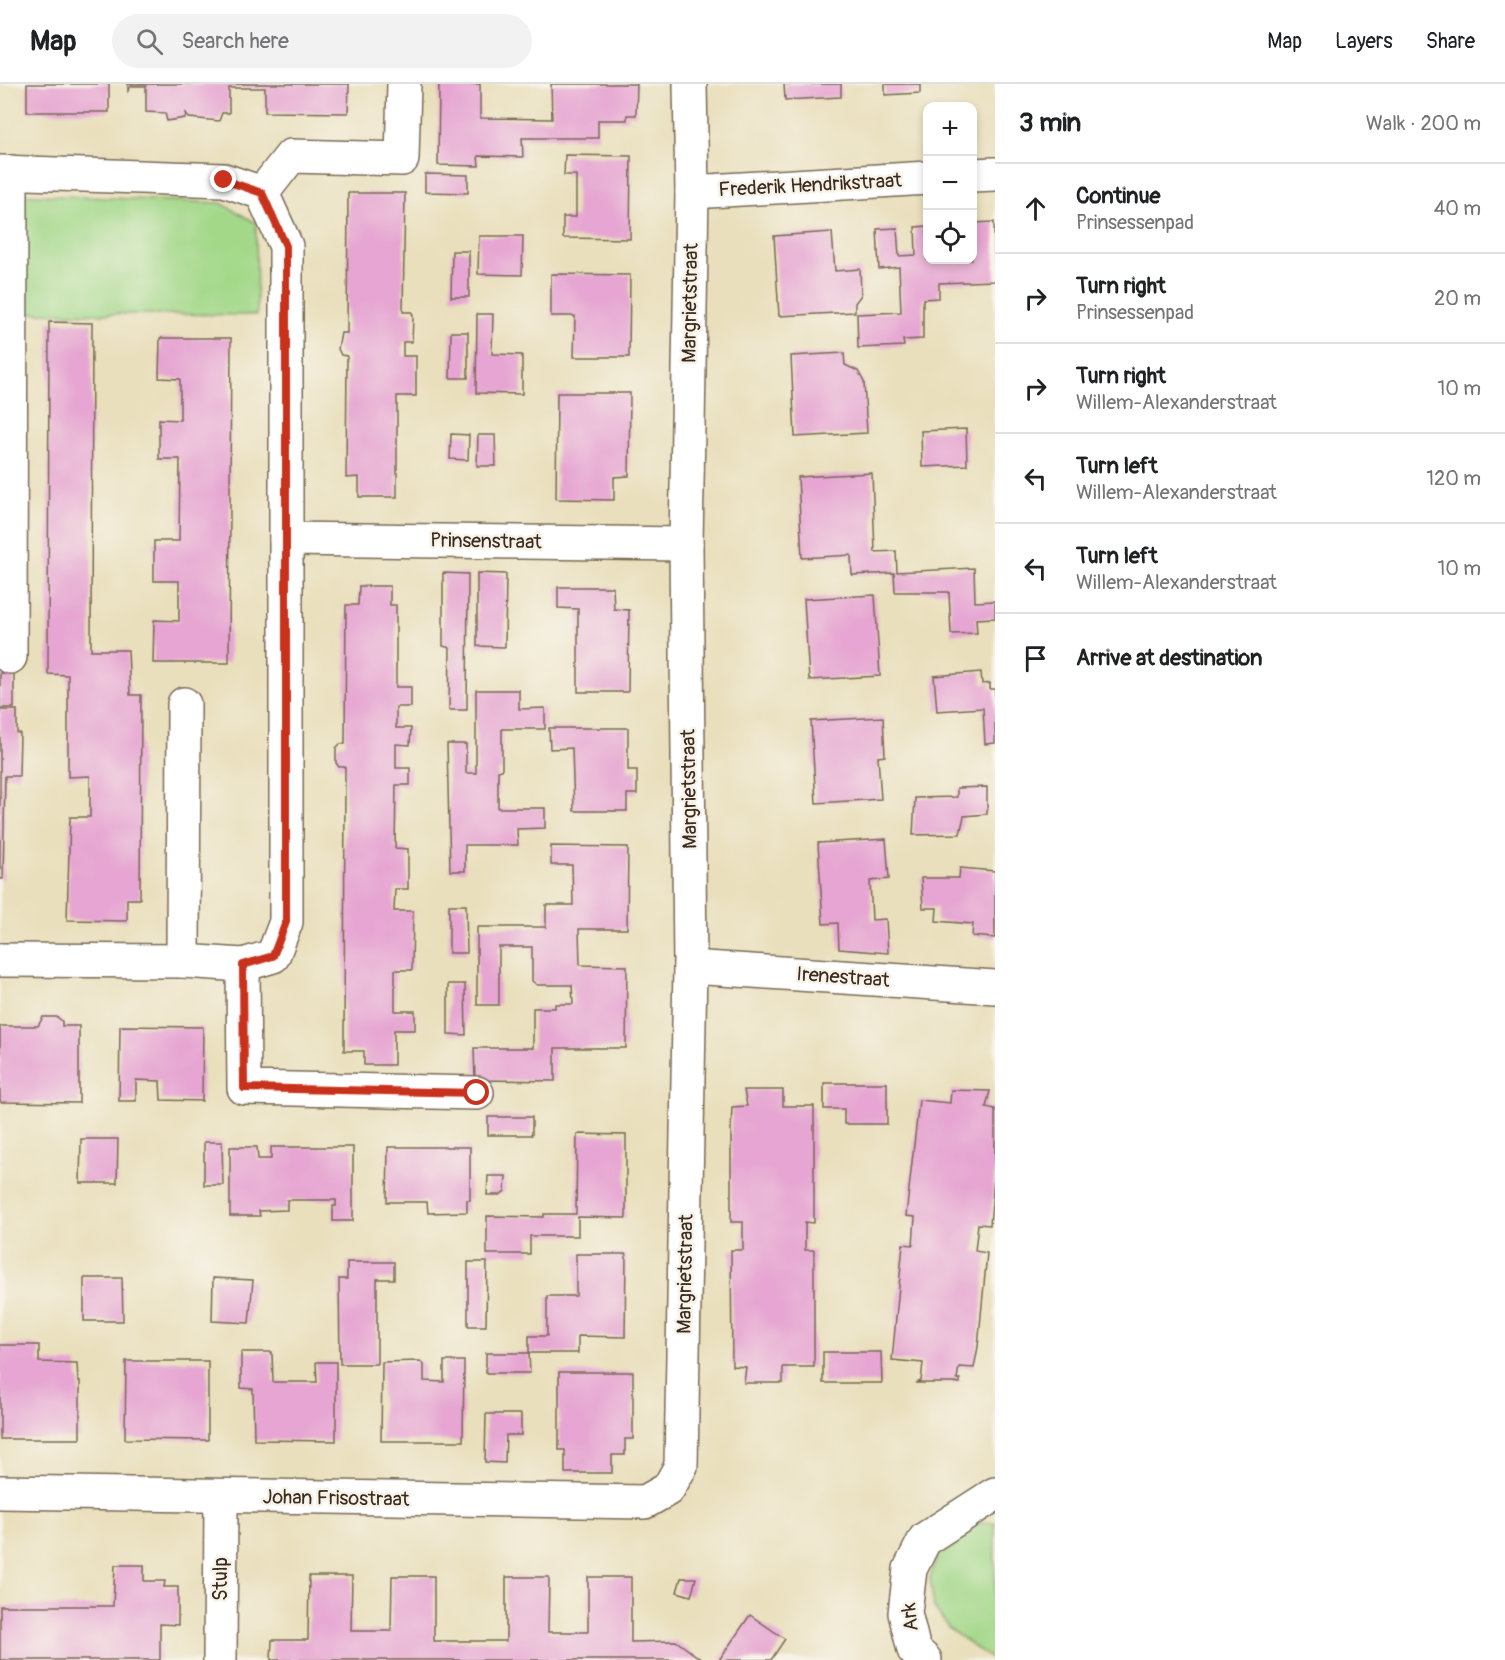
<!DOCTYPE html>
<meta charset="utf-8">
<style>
body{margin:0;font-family:Pangolin,sans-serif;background:#f2f2f2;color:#202124}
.controls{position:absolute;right:18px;top:18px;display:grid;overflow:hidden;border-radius:12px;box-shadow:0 3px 9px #0003}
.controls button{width:54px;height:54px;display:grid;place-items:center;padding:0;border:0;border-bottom:2px solid #e0e0e0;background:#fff;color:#202124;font:30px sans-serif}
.stop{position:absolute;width:18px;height:18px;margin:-14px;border:4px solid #c8321e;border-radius:50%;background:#fff}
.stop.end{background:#c8321e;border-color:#fff;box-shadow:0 2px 6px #0008}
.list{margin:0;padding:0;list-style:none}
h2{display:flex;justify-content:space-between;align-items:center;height:78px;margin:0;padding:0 24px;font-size:26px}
h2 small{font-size:20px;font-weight:400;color:#757577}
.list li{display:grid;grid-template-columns:39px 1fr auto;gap:18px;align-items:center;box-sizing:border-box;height:90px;padding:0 24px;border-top:2px solid #e0e0e0}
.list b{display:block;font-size:22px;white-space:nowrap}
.list p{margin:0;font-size:20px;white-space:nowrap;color:#757577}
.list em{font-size:20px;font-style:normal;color:#757577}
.icon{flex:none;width:33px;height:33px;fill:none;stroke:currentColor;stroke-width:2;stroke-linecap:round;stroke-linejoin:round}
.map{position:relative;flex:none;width:995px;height:1576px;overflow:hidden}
header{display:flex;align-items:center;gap:36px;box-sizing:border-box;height:84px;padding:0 30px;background:#fff;border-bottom:2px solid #e0e0e0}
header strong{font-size:28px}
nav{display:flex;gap:33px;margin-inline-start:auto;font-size:21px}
.search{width:420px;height:54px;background:#f2f2f2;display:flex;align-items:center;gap:15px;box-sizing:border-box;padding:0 21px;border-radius:33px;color:#757577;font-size:22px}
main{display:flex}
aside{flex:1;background:#fff}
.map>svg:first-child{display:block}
.green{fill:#a3d889;stroke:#6f8154;stroke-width:1.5}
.building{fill:#e6a5d2}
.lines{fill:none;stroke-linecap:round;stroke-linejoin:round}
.minor-casing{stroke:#786955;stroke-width:36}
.minor{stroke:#fff;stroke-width:33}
.route{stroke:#c8321e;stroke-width:8}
.labels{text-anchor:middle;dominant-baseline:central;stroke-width:5;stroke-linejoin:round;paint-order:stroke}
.street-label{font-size:20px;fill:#3b2a1e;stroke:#f7f3e8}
</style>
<header>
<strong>Map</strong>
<div class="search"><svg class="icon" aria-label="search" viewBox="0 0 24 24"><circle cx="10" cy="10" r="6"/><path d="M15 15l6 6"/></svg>Search here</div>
<nav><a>Map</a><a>Layers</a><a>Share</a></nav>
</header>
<main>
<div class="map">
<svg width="995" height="1576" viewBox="0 0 995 1576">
<rect width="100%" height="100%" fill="#f7f3e8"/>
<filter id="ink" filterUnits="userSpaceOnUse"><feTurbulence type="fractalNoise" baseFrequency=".0167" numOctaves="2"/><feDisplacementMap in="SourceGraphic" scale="12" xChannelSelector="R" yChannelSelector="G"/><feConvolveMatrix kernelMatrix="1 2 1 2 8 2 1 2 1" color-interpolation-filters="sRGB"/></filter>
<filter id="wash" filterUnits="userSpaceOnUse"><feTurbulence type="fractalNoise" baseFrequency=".008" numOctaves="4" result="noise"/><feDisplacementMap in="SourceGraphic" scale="24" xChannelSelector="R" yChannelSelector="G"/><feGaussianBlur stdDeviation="1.35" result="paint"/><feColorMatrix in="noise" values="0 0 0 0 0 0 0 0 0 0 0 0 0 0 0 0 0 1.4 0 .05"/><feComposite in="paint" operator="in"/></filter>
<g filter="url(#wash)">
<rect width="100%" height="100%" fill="#e9dfbc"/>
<!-- green -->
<g class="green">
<polygon points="17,110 221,119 256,139 257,231 16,229"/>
<polygon points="995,1438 995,1576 993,1576 949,1545 934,1523 930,1494 938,1469 979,1439"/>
</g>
<g id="blocks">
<!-- building -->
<g class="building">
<rect x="27" y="0" width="82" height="28"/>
<polygon points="128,0 349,0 348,29 265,28 265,4 229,4 229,29 222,29 219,37 189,34 186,29 185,34 167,37 165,29 146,28 146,2 131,2 128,7"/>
<polygon points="439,0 480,0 480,34 552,35 551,0 637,0 636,31 627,31 627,36 598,36 598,54 522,54 523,73 478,72 479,82 438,81"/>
<polygon points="784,0 841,0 841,13 785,16"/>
<polygon points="885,0 920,0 920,9 885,11"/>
<polygon points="565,71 631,72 630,155 563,154 563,133 576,133 576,91 564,91"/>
<polygon points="425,90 468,91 468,109 425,108"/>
<polygon points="348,109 405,109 403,228 412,228 413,232 412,258 403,258 403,272 416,272 416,312 397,312 397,413 359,413 359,393 346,394 347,272 341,271 338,265 341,249 347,249"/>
<polygon points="994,138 995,197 939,199 939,214 923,215 923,255 903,256 904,262 858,264 857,230 901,228 899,183 879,185 877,145 897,144 899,172 916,171 915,143 927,142 927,176 972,176 972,139"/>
<polygon points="832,148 835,187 860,185 861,211 855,219 855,228 779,232 774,152"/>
<polygon points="479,152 523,152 522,191 478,190"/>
<polygon points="452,167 469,167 469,213 451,213"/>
<polygon points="551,190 630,191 629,273 574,273 575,232 551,232"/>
<polygon points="477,230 493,230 492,270 522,271 522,310 476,309"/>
<polygon points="49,238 92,239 91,566 128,566 130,611 141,611 140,815 127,815 127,837 67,836 70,733 90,733 90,692 68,693 68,591 48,590"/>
<polygon points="451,248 468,248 468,294 450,294"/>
<polygon points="160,254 231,254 229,579 153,579 154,536 179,537 179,497 154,497 154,457 179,457 180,375 159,375 159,335 180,336 180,295 159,294"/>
<polygon points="844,269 845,281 858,287 864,298 867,349 795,353 791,272"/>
<polygon points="557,309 630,309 629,392 614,393 614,416 556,415"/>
<polygon points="966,345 967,381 922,383 921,347"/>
<polygon points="451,350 469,351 468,376 450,375"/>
<polygon points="478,351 495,351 496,382 477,382"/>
<polygon points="872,389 875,468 896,467 897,488 974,484 975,518 995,517 995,534 976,535 977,549 951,550 949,508 895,508 894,489 852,491 851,471 802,474 798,393"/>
<polygon points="443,489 468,490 467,626 449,626 450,564 443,562"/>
<polygon points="477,489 506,490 505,563 477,562"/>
<polygon points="359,502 390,502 390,521 396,521 396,603 411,603 411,623 396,623 396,644 411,644 410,661 396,660 396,684 410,684 410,701 396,701 395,764 408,765 408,805 395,805 394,827 413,827 412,886 395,886 395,927 415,927 415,946 394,946 394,981 364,981 364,967 344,967 345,683 339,683 336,679 336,664 340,660 345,660 346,521 358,521"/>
<polygon points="558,503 613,503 614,525 629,526 628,608 578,608 578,525 558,524"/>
<polygon points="875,511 880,592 809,596 804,515"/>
<polygon points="981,588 982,600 990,599 990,605 995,605 995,659 985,660 983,624 937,627 934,592"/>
<rect x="0" y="589" width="14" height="35"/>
<polygon points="476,606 519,606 519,625 545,624 545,645 502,645 502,686 498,687 498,724 545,724 545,744 517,745 518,761 465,761 465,787 450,787 447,660 466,660 466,689 476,689"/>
<polygon points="0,626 17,626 17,649 20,649 19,692 5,692 3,795 0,795"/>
<polygon points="883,633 885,672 878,673 881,715 816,719 811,637"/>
<polygon points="549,644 628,644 628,686 637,686 637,710 627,710 627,727 574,727 572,664 550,665"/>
<polygon points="987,703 987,730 964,732 960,750 913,751 915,714 957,713 957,704"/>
<polygon points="886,755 889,795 870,797 872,836 886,835 888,869 839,865 838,839 823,840 818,759"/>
<polygon points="551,762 628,763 627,845 579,845 580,881 627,882 626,964 555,964 555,997 475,996 474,964 533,964 533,924 555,924 555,920 573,920 572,901 537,901 532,897 532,863 499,863 499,921 477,921 477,843 546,843 546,821 573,821 572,781 551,781"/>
<polygon points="960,784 995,787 995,854 972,852 973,840 936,837 937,824 923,824 921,794 959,794"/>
<polygon points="449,821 466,821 467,869 449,869"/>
<polygon points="448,900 465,900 466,951 448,950"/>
<polygon points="43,933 57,933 62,937 62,942 79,942 79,1019 0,1018 0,942 38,942"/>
<polygon points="120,942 203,943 202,1017 161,1016 160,997 136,996 136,1017 119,1017"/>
<polygon points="824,999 887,999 887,1040 844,1040 844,1025 824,1025"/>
<polygon points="744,1006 783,1006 783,1022 814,1022 814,1139 805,1138 805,1166 814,1166 814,1283 783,1283 783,1299 744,1299 746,1283 732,1282 731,1166 743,1166 743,1138 731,1138 731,1043 732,1023 747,1022"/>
<polygon points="951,1006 990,1007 986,1023 995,1025 995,1085 990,1141 978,1140 975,1167 987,1169 978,1263 974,1284 959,1283 957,1295 960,1295 960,1299 916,1299 921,1297 923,1279 892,1276 903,1160 913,1161 915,1133 906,1132 919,1016 950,1019"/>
<rect x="488" y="1033" width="44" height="18"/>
<polygon points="577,1050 626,1051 626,1134 578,1133 578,1152 530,1152 530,1170 487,1170 487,1132 544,1133 544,1130 576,1130"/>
<polygon points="81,1055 118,1055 117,1099 80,1099"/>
<polygon points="204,1058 222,1058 223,1101 204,1101"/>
<polygon points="230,1063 257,1063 258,1075 271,1075 271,1063 353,1063 353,1137 333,1137 333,1122 336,1122 336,1116 287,1116 287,1126 259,1127 260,1132 230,1132"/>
<polygon points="388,1063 470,1063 470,1116 467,1116 467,1128 428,1129 427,1118 387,1118"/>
<polygon points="488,1092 506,1092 505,1107 500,1111 487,1111"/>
<polygon points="576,1170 626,1170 625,1253 578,1252 578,1269 529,1269 529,1252 547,1252 547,1212 576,1212"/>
<polygon points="347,1178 394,1178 394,1195 377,1195 377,1280 340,1280 339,1195 347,1195"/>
<polygon points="468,1178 487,1178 486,1242 468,1242"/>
<polygon points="84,1194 122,1194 123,1237 84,1237"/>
<polygon points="213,1194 253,1196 249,1239 212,1237"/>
<polygon points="0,1261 39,1261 39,1278 77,1279 78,1297 80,1297 80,1355 0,1355"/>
<polygon points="241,1268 272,1268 273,1298 317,1298 316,1278 336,1278 336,1357 254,1356 253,1305 241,1304"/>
<polygon points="823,1268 881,1268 882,1299 823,1299"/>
<polygon points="486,1269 529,1269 530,1289 486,1289"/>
<polygon points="126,1277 208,1277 208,1356 125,1355"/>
<polygon points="420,1277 424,1281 424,1297 444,1298 444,1277 464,1277 463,1357 381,1357 382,1278"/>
<polygon points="559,1288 633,1288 633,1355 625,1355 625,1371 612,1371 612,1389 565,1389 565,1366 559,1366"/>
<polygon points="486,1330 521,1330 521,1351 506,1351 505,1379 485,1378"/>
<polygon points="115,1481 144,1481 144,1497 165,1497 164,1503 178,1503 178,1541 160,1540 160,1576 0,1576 0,1522 113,1522"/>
<polygon points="309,1492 352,1492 351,1547 391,1547 392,1492 434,1492 434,1557 506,1557 506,1493 549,1493 548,1548 588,1548 588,1493 631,1493 631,1558 676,1557 702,1576 271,1576 272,1556 308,1556"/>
<polygon points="681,1494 696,1494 691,1512 677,1508"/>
<polygon points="750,1531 785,1555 771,1576 719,1576"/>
</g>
</g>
</g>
<g filter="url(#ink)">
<use href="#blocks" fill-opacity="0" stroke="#786955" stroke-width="1.5"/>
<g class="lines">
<!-- minor casing -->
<g class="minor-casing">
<g id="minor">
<polyline points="0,88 224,96 262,109 286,162 286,838 273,872 243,881 183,877 0,876"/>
<polyline points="972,91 995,90"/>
<polyline points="692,108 928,94"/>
<polyline points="262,109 291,72 402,75 404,0"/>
<polyline points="286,455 686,460"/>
<polyline points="10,573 11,88"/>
<polyline points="183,877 184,620"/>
<polyline points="243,881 244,1004 477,1009"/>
<polyline points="690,883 995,903"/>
<polyline points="0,1408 645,1418 668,1405 681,1382 690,883 686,460 692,108 690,0"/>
<polyline points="220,1576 221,1413"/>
<polyline points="925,1576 914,1566 905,1529 910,1485 925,1455 995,1410"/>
</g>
</g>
<!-- minor -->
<use href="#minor" class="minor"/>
</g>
</g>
<g class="lines" filter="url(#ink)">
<!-- route -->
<polyline class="route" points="224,96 262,109 286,162 286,838 273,872 243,881 244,1004 477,1009"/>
</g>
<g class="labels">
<!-- street labels -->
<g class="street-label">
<text transform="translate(810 101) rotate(-3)">Frederik Hendrikstraat</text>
<text transform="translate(690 219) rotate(-89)">Margrietstraat</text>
<text transform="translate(486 457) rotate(1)">Prinsenstraat</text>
<text transform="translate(689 705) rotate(-91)">Margrietstraat</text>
<text transform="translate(843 893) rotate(4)">Irenestraat</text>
<text transform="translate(685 1190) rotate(-89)">Margrietstraat</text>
<text transform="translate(336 1414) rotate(1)">Johan Frisostraat</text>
<text transform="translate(220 1495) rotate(-90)">Stulp</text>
<text transform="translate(910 1533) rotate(-96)">Ark</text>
</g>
</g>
</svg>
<div class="controls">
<button>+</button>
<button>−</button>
<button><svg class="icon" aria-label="locate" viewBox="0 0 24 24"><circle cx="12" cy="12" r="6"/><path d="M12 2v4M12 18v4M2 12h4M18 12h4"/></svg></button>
</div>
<div class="stop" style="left:477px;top:1009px"></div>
<div class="stop end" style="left:224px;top:96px"></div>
</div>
<aside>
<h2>3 min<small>Walk · 200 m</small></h2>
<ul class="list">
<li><svg class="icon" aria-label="ahead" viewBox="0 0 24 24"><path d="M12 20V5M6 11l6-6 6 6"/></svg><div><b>Continue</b><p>Prinsessenpad</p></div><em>40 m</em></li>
<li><svg class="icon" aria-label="right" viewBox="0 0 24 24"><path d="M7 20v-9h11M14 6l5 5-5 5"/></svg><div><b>Turn right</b><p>Prinsessenpad</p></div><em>20 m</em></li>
<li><svg class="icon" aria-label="right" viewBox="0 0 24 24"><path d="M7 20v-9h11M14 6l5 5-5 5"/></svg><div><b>Turn right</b><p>Willem-Alexanderstraat</p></div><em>10 m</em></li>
<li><svg class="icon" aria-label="left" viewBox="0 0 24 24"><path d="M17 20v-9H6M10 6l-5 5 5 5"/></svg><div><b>Turn left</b><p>Willem-Alexanderstraat</p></div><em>120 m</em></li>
<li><svg class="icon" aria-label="left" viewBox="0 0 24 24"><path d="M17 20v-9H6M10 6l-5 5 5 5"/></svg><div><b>Turn left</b><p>Willem-Alexanderstraat</p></div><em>10 m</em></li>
<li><svg class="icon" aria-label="arrive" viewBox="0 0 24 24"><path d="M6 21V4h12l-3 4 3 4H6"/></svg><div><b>Arrive at destination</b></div></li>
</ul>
</aside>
</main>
